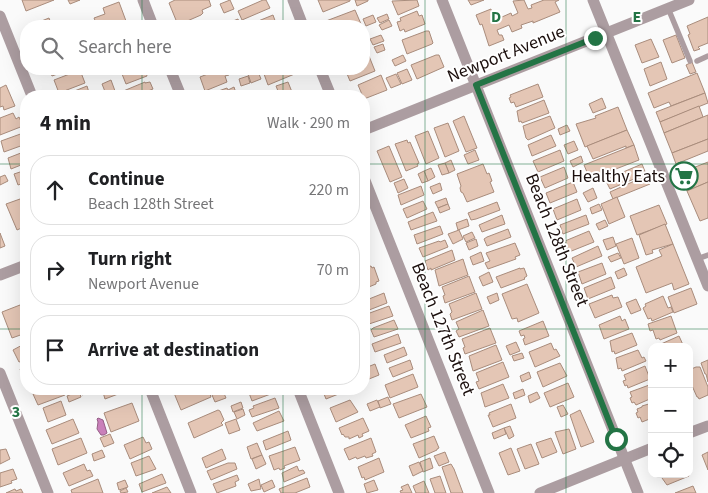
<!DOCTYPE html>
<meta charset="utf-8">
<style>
body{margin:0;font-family:"Source Sans 3",sans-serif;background:#f6f6f6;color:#202124}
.controls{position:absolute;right:15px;bottom:15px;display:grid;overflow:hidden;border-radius:10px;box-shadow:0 5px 20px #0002}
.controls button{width:45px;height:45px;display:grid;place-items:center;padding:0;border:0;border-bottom:1px solid #e0e0e0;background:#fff;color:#202124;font:25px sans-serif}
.stop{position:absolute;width:15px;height:15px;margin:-11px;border:4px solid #237445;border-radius:50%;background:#fff}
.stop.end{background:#237445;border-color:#fff;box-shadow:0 1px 5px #0008}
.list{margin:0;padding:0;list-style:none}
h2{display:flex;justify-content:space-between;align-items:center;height:65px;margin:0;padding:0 20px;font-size:21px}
h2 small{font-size:16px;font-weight:400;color:#757577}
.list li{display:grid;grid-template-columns:32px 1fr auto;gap:15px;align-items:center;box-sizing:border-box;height:70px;margin:0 10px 10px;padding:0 10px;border:1px solid #e0e0e0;border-radius:20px}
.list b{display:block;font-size:19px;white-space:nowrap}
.list p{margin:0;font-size:16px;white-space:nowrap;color:#757577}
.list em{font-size:16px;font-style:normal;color:#757577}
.icon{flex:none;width:28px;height:28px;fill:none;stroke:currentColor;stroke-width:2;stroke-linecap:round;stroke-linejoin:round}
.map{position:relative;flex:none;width:708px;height:493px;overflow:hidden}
.search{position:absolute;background:#fff;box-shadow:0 5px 20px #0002;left:20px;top:20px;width:350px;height:55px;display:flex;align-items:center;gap:12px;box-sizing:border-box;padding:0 18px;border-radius:20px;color:#757577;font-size:19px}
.panel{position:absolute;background:#fff;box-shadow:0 5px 20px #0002;left:20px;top:90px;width:350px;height:305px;border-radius:20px}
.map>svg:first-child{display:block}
.water{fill:#c980ba;stroke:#955e86}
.building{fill:#e4c6b5;stroke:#a98c7c}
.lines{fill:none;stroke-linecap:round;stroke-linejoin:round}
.service{stroke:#ac9da1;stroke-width:5.5}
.minor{stroke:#ac9da1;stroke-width:11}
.route{stroke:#237445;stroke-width:6}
.grid{fill:none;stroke:#237445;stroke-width:1;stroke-opacity:0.55}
.labels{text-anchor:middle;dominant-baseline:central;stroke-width:4;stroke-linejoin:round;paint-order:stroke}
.street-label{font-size:18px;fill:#1b0f0d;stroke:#fff}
.poi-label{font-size:18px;fill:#1b0f0d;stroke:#fff;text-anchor:end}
.grid-label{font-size:16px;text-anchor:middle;font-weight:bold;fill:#237445;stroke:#fff;stroke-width:4;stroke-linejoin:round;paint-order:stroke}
</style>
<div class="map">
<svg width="708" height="493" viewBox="0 0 708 493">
<rect width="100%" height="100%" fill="#fafafa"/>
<!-- water -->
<polygon class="water" points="98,418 103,420 107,433 104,435 101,435 97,429 98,422 97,419"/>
<!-- building -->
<g class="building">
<polygon points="22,0 54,0 26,11"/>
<polygon points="68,0 80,0 70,4"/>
<polygon points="175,0 209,0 211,6 202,10 203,13 201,15 178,25 169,3"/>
<polygon points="230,0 234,9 224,13 220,4"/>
<polygon points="263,0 266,0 270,8 242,20 238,11"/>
<polygon points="318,0 350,0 350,1 323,12"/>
<polygon points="355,0 368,0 368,1 357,6"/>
<polygon points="417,0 419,6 398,15 392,1"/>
<polygon points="468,0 484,0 471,5"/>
<polygon points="524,0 528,9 532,8 531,5 544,0 559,0 555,2 560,12 533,23 533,21 521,25 522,28 512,32 509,25 497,30 499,35 502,35 504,40 489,46 482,24 480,25 476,15 491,9 493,21 511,13 512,16 518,13 513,1"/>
<polygon points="119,2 126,21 113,26 94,26 97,25 94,18 105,14 103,8"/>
<polygon points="355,10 361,24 355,26 328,26 326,21"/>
<polygon points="417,11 419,16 422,15 425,24 405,32 404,29 400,31 397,22 401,21 400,18"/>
<polygon points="387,14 389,19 380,23 377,18"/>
<polygon points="273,15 277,26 246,26"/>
<polygon points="373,15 376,22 366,26 363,19"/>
<polygon points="708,17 708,43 698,47 700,49 694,51 688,35 690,34 687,26"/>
<polygon points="49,18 52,26 29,26"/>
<polygon points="238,19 240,25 229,26 228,23"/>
<polygon points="389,20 392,26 382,30 379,25"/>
<polygon points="426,31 429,31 433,43 432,44 407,54 402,40"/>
<polygon points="364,32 369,44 364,46"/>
<polygon points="381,35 384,41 373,45 370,39"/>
<polygon points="676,35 685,58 672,63 663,40"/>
<polygon points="651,39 659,57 642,63 635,45"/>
<polygon points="383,44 385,50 377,53 374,47"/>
<polygon points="403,55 406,61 395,66 392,60"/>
<polygon points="436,55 439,55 444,67 417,79 411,65"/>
<polygon points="369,56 375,71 350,81 345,69 364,69 364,58"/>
<polygon points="661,62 667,79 650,86 644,69"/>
<polygon points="692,62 696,72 690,74 686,65"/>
<polygon points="49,69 71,69 52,76"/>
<polygon points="120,69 145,69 147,76 126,84"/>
<polygon points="217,69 226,69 229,75 225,76 227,82 205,91 200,77 218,70"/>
<polygon points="253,69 257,69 261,79 251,83 247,71"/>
<polygon points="278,69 295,69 297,73 268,85 264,74"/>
<polygon points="407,69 412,80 402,84 397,73"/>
<polygon points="80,70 85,83 59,93 54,80"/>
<polygon points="697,73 705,93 671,106 669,102 654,108 648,93"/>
<polygon points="396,74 401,84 391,88 386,78"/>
<polygon points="381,75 387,90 364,99 358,85"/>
<polygon points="248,76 250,83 241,86 239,79"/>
<polygon points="111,80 115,91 106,94 102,84"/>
<polygon points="145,82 145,83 150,82 153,89 148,91 150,94 144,96 123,96 121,92"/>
<polygon points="288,82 292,92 280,96 276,86"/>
<polygon points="538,84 543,97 516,107 514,102 511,103 509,98 511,97 510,95"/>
<polygon points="6,85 15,106 4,110 3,106 0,107 0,88"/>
<polygon points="87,86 90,96 62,96"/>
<polygon points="234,87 237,96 209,96 210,94 227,88 228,90"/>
<polygon points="262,91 264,96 257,96 256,94"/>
<polygon points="116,92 117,96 107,96 106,95"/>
<polygon points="705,93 708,103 660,122 656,112"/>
<polygon points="602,98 606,108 593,113 589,104"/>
<polygon points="544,100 549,113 522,123 521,121 519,122 517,111"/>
<polygon points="699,106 703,117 664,133 660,122"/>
<polygon points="618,107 627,130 585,147 576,124 596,118 595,116"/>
<polygon points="13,113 16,119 19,117 23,126 0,135 0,118"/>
<polygon points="708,115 708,139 672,153 664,133"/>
<polygon points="464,116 477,148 466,152 453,121"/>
<polygon points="550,116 555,128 528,140 526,138 523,126"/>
<polygon points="448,123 459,151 445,157 434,128"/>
<polygon points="567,125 570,131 560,135 558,129"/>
<polygon points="627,130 634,145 626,148 626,146 593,159 587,146"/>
<polygon points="428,131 439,158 426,164 415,136"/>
<polygon points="26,132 26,144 4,152 1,141"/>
<polygon points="551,135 556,146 532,156 528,145"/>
<polygon points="708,139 708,151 676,164 672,153"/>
<polygon points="407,140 408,143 410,142 419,163 417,164 418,166 406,171 395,144"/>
<polygon points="574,141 578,150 568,154 564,145"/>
<polygon points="634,145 639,160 590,179 584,165"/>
<polygon points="389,146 402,177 390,182 377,151"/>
<polygon points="475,150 479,160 468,164 464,155"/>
<polygon points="560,150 564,161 538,172 533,161"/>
<polygon points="26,151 26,163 11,169 8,158"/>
<polygon points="581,156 583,162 573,167 570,161"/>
<polygon points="451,160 455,170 449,173 445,163"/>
<polygon points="708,162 708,182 687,191 680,173"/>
<polygon points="445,163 449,173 442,175 438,165"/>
<polygon points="483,164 487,174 489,173 492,181 490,182 494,192 467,202 463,193 461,192 460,188 461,186 457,174"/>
<polygon points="642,164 646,174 610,189 606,181 609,180 609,178"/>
<polygon points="564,167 568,178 545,188 540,177"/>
<polygon points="431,168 435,177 428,181 424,171"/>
<polygon points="26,170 26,182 18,185 14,174"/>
<polygon points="424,171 428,181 422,183 418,174"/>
<polygon points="587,173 589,179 579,182 577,177"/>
<polygon points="646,174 650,184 613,199 610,192 639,179 638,177"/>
<polygon points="5,175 8,181 0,185 0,177"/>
<polygon points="404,179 408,188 398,193 394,183"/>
<polygon points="573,182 577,192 550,203 546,193"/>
<polygon points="708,182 708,218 700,221 687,191"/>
<polygon points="440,183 442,190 433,194 430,187"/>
<polygon points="421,186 424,195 401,205 398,195"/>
<polygon points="593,188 597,198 588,202 583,193"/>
<polygon points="26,196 26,209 22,198"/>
<polygon points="617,197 625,217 609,224 601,204"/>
<polygon points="446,198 448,204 438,208 435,202"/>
<polygon points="20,199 26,215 26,226 17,230 6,204"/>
<polygon points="577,199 581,210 557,220 553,209"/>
<polygon points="423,201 427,209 407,218 403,209"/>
<polygon points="497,202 500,210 476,219 471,220 468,213"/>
<polygon points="448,204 450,209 440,213 438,208"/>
<polygon points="599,204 602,210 592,214 590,208"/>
<polygon points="659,205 667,224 637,235 630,216"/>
<polygon points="433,212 437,221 411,230 408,222"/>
<polygon points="502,215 505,224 482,232 479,225"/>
<polygon points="586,215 589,224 563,234 560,225"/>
<polygon points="467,219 469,226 458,230 456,223"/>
<polygon points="605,220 608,226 599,230 596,224"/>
<polygon points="665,224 673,244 652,250 653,253 646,255 639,235"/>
<polygon points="440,226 443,234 417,244 414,235"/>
<polygon points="508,229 511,237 487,246 484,239 487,237"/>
<polygon points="459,230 463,239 453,244 448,234"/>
<polygon points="589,231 594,242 569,252 565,241"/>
<polygon points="472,232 475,238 466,242 463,236"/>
<polygon points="0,233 5,246 0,248"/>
<polygon points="613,237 616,246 607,250 603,240"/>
<polygon points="632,238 639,258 624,264 616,244"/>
<polygon points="476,239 478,246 469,250 466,243"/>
<polygon points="445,240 448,247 423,257 419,248 439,241 440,242"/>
<polygon points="515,243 520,255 515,257 516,259 488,269 485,263 490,261 486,253"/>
<polygon points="673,244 689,284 674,290 672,283 646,293 636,267 662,256 659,250"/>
<polygon points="598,246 602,256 576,267 572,258"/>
<polygon points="452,250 455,260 431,270 431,268 428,270 425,261"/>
<polygon points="481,252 484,261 473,265 470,257"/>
<polygon points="618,253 621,258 611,262 608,257"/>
<polygon points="463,259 468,275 439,286 435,270"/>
<polygon points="602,263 606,274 582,284 578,272"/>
<polygon points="371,266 372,268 374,267 379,281 376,282 376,284 364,289 364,268"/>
<polygon points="520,268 520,269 524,268 527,276 524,278 525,279 501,288 496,277"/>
<polygon points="624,268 627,275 618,279 615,272"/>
<polygon points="489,272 493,282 483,286 479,277"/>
<polygon points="469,276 475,292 445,303 443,296 445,295 442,287"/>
<polygon points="611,277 615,288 588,299 584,288"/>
<polygon points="527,284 539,313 518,322 517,318 512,319 502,294"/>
<polygon points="691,288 697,304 674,313 668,297"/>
<polygon points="384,293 387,303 364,312 364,301"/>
<polygon points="476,293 482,309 452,320 450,314 452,312 449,304"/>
<polygon points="497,293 499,300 490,304 487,297"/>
<polygon points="612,295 613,298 618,297 622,307 595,318 589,304"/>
<polygon points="663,296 668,308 671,307 673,312 652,321 651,318 648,319 643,308 646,306 645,304"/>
<polygon points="636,299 641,310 631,314 626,303"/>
<polygon points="20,305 24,314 26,313 26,333 12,338 2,312"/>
<polygon points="389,306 393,316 369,324 366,316 367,314"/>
<polygon points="483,310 489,326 459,337 456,331 459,329 456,322"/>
<polygon points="620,316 622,321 625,319 629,329 604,339 599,325"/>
<polygon points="671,316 677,333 660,340 659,338 656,339 653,330 650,331 648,324"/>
<polygon points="394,320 398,329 374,337 371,330 373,328"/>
<polygon points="543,321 549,336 525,345 523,339 525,338 524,335 521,336 519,331"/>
<polygon points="490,328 496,343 465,354 463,348 465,347 462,339"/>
<polygon points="632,333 637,345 615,354 614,351 612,352 610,341"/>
<polygon points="398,334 401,343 375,352 372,344"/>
<polygon points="679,336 684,347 661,347 661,344"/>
<polygon points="516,342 520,351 510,355 506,346"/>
<polygon points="26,343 26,360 19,362 13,350"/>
<polygon points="551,343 554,350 556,349 560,356 535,367 529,352"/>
<polygon points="496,345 502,360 473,371 469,356"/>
<polygon points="404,347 407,355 387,363 384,355"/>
<polygon points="638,350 642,358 644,357 646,361 622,371 621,368 618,369 616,358"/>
<polygon points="522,353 524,358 514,361 512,356"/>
<polygon points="410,360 413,369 393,377 389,368"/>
<polygon points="708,360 708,382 706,374 705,374 701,363"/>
<polygon points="503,362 509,377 479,389 476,382 479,381 476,373"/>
<polygon points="560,363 567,376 543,387 537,372"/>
<polygon points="375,364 379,375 369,379 365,368"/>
<polygon points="26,366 26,383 20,369"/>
<polygon points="645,366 650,379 628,388 627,385 625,386 623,381 626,380 624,375"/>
<polygon points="696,367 700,367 708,387 708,395 699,399 698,397 697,397 689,379 689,370"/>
<polygon points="529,372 531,378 522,382 520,376"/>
<polygon points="413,374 418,387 390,398 385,385"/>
<polygon points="568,383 574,397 550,407 544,393"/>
<polygon points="503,384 509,398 485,407 481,393"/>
<polygon points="652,384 652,398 636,405 634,402 632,403 630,398 632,397 630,392"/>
<polygon points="45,389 54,389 55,391 62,389 65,395 38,405 33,394"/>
<polygon points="80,389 93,389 93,390 82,395"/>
<polygon points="102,389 125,389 126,391 105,399"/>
<polygon points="184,389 205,389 207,392 209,391 211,397 181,410 174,393"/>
<polygon points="260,389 274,389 276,392 252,401 249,393"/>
<polygon points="322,389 345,389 346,391 326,399"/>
<polygon points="523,389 525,395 515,399 513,393"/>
<polygon points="79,391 81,397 69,402 67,396"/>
<polygon points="223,391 226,398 215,402 212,395"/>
<polygon points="537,392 540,398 530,403 528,396"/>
<polygon points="421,394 427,407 399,418 393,404"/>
<polygon points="388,397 391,404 380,408 378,401"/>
<polygon points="275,398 279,408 252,417 249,410 254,408 253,406"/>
<polygon points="350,400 358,412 336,422 330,408"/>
<polygon points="377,400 380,407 370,411 367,404"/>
<polygon points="61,401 66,415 48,422 43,408"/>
<polygon points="241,402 243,408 233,412 231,406"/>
<polygon points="132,403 139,421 111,432 104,413"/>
<polygon points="652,403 652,418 642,422 640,417 638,418 636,413 638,412 637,409 642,407 642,406"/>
<polygon points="511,404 516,418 493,427 488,415 490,415 489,413"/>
<polygon points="563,405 568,414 561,417 557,407"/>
<polygon points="243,409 245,415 237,419 234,412"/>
<polygon points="218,410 220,411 224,420 221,423 223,425 194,438 188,423"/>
<polygon points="580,410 594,442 581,447 570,415"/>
<polygon points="279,411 284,421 257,431 253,423"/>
<polygon points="426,416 431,427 428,428 429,431 411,438 405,425"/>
<polygon points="363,418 369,431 362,434 363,436 359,438 358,435 349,439 349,437 345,437 343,434 342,435 339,428"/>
<polygon points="73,419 79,433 52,444 46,430"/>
<polygon points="236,419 240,430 229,434 225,423"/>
<polygon points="510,426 514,436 509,439 504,428"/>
<polygon points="504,428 506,434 494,439 492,433"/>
<polygon points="569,429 576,449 563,454 555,432"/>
<polygon points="288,431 291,440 266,450 263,441"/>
<polygon points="110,434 114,443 104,447 100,438"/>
<polygon points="434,436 439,448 437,449 437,450 419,458 413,444"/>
<polygon points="143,437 146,443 149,442 152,449 130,459 124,445"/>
<polygon points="81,438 87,453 58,465 52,449"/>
<polygon points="371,438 376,452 372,454 373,456 366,458 365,456 357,459 356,457 349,460 344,449"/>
<polygon points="551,438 557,452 542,458 536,443"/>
<polygon points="257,443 262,455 251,459 247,447"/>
<polygon points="531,444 539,464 525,469 517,449"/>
<polygon points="295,447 300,460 284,466 285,468 280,470 279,468 274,470 269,456"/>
<polygon points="511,448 520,471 508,475 499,453"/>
<polygon points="6,449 10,459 0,464 0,450"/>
<polygon points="222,449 226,459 206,468 202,458"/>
<polygon points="102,450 105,457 94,461 92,454"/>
<polygon points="445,452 449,462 439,466 434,456"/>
<polygon points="708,452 708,470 702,455"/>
<polygon points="262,455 266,464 256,469 252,459"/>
<polygon points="149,456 156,469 136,476 131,463"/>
<polygon points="379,458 384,472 365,480 364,477 362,478 358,467"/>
<polygon points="430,458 433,468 423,472 420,462"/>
<polygon points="419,462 423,471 413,476 409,466"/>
<polygon points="228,463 235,463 237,469 211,480 207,471"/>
<polygon points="84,464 87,471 90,470 93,476 69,486 63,473"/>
<polygon points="451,464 454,469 463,493 451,493 442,467"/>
<polygon points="297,466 299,471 303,470 305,473 284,482 282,473"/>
<polygon points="13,469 17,479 11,481 12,483 0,487 0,473"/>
<polygon points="162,474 166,483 142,492 139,484"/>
<polygon points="663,474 688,474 689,476 667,485 662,478 665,477"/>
<polygon points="237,475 239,480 235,482 236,486 217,493 213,484"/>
<polygon points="440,476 446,493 435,493 430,479"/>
<polygon points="307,478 310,487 295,493 281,493 279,489"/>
<polygon points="98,479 103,493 72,493 71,490"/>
<polygon points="259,479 261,489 251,491 248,484"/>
<polygon points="125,480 128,487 119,490 117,483"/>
<polygon points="272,480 275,487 264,492 261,485"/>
<polygon points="374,480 378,490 367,493 364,484"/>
<polygon points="424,481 429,493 416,493 413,486"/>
<polygon points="408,484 412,493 401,493 400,491 403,490 401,487"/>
<polygon points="693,486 696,493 675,493"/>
<polygon points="167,487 171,493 152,493"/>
<polygon points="126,488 128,492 121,493 120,491"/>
<polygon points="15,489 16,491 21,489 23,493 6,493"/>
</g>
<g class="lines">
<!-- service -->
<g class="service">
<polyline points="668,8 690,61"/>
<polyline points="697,61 708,56"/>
<polyline points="697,259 708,255"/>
</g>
<!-- minor -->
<g class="minor">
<polyline points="143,0 153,26"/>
<polyline points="293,0 303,26"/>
<polyline points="442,0 638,493"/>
<polyline points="593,0 708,286"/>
<polyline points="0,16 32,96"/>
<polyline points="170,69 181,96"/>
<polyline points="320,69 331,96"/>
<polyline points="364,130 689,0"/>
<polyline points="364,178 489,493"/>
<polyline points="0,275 26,265"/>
<polyline points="0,373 48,493"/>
<polyline points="150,389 191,493"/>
<polyline points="298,389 339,493"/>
<polyline points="689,433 708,426"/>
<polyline points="540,493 652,448"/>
</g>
</g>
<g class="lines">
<!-- route -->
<polyline class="route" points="595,38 476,85 616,439"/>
</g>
<!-- grid -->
<path class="grid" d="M142,0V26M283,0V26M425,0V493M566,0V493M142,69V96M283,69V96M0,164H26M364,164H708M0,329H26M364,329H708M142,389V493M283,389V493"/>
<!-- icons -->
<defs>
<g id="supermarket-ring" transform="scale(1.4375)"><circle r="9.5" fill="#fff" stroke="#237445" stroke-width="1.5"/><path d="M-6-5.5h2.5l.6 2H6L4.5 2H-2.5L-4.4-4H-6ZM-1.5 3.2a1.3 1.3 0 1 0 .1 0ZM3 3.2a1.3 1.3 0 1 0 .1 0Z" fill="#237445"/></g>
</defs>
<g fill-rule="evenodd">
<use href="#supermarket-ring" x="684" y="176"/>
</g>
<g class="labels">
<!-- street labels -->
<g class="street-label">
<text transform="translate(506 54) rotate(-22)">Newport Avenue</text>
<text transform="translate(557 240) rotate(68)">Beach 128th Street</text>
<text transform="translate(443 329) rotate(68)">Beach 127th Street</text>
</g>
<!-- poi labels -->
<g class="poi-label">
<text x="665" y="176">Healthy Eats</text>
</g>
</g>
<g class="grid-label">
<text x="496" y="22">D</text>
<text x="637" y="22">E</text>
<text x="16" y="417">3</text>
</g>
</svg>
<div class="controls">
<button>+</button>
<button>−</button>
<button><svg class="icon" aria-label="locate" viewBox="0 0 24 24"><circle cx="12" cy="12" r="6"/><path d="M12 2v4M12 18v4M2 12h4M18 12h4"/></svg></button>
</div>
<div class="stop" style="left:616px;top:439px"></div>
<div class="stop end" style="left:595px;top:38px"></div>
<div class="search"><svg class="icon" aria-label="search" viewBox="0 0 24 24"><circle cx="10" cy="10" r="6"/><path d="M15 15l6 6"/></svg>Search here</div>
<section class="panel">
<h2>4 min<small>Walk · 290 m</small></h2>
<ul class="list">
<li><svg class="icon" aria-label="ahead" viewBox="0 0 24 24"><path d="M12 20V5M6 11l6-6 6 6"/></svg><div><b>Continue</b><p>Beach 128th Street</p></div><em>220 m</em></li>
<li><svg class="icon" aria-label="right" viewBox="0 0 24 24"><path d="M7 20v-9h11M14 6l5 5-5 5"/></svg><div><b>Turn right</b><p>Newport Avenue</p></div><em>70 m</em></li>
<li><svg class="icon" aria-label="arrive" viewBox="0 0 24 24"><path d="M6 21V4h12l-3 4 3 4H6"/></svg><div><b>Arrive at destination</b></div></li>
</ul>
</section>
</div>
